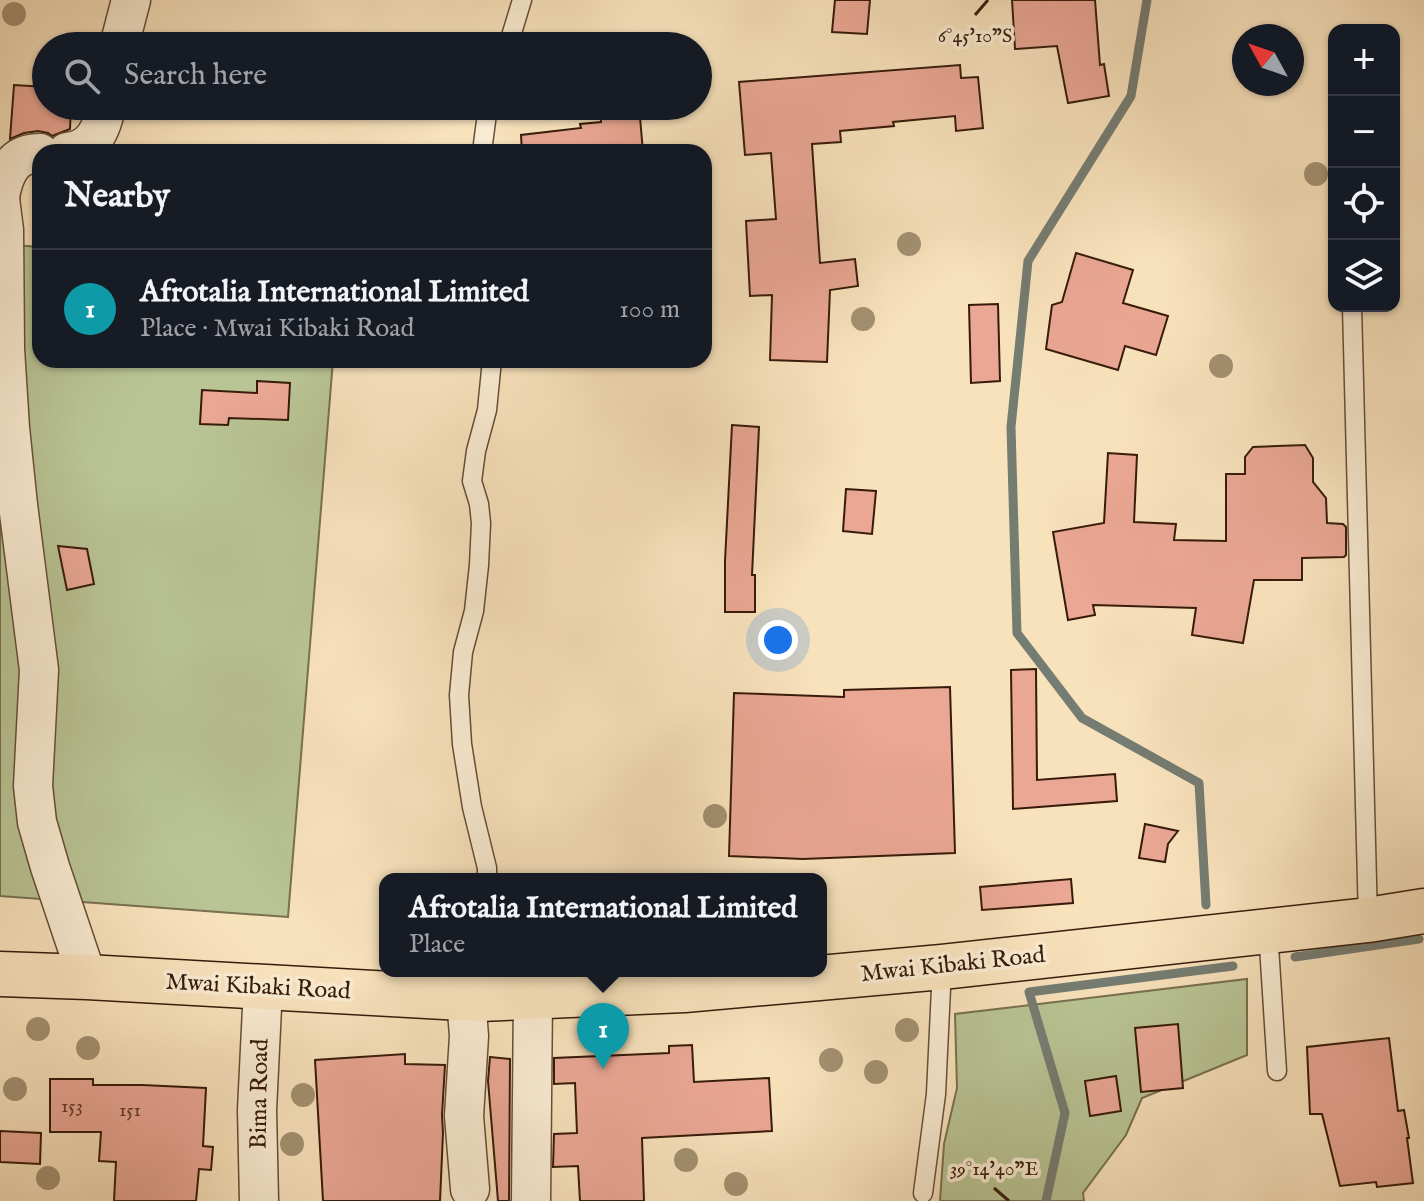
<!DOCTYPE html>
<meta charset="utf-8">
<style>
body{margin:0;font-family:"IM FELL English",serif;background:#242831;color:#f1f3f6}
.controls{position:absolute;right:24px;top:24px;display:grid;overflow:hidden;border-radius:16px;box-shadow:0 2px 6px #0004}
.controls button{width:72px;height:72px;display:grid;place-items:center;padding:0;border:0;border-bottom:2px solid #363941;background:#171b24;color:#f1f3f6;font:40px sans-serif}
.compass{position:absolute;left:1232px;top:24px;width:72px;height:72px;border-radius:50%;background:#171b24;box-shadow:0 2px 6px #0004;rotate:310deg}
.you{position:absolute;left:778px;top:640px;width:28px;height:28px;margin:-20px;border:6px solid #fff;border-radius:50%;background:#1a73e8;box-shadow:0 0 0 12px #1a73e833}
.badge{display:grid;place-items:center;width:52px;height:52px;border-radius:50%;background:#ea580c;color:#fff;font-size:26px;font-weight:700}
.pin{position:absolute;translate:-50% -66px;filter:drop-shadow(0 2px 4px #0008)}
.pin::after{content:'';position:absolute;top:42px;width:28px;height:24px;background:inherit;clip-path:polygon(0 0,100% 0,50% 100%)}
.popup{position:absolute;left:379px;top:873px;width:448px;height:104px;box-sizing:border-box;display:grid;place-content:center;border-radius:16px;background:#171b24;filter:drop-shadow(0 2px 6px #0005);font-size:26px;white-space:nowrap;color:#9ea1a6}
.popup b{font-size:30px;color:#f1f3f6}
.popup::after{content:'';position:absolute;left:50%;top:100%;margin-left:-16px;border:16px solid transparent;border-top-color:#171b24}
.list{margin:0;padding:0;list-style:none}
h2{display:flex;justify-content:space-between;align-items:center;height:104px;margin:0;padding:0 32px;font-size:34px}
h2 small{font-size:26px;font-weight:400;color:#9ea1a6}
.list li{display:grid;grid-template-columns:52px 1fr auto;gap:24px;align-items:center;box-sizing:border-box;height:120px;padding:0 32px;border-top:2px solid #363941}
.list b{display:block;font-size:30px;white-space:nowrap}
.list p{margin:0;font-size:26px;white-space:nowrap;color:#9ea1a6}
.list em{font-size:26px;font-style:normal;color:#9ea1a6}
.icon{flex:none;width:44px;height:44px;fill:none;stroke:currentColor;stroke-width:2;stroke-linecap:round;stroke-linejoin:round}
.map{position:relative;flex:none;width:1424px;height:1201px;overflow:hidden}
.search{position:absolute;background:#171b24;box-shadow:0 2px 6px #0004;left:32px;top:32px;width:680px;height:88px;display:flex;align-items:center;gap:20px;box-sizing:border-box;padding:0 28px;border-radius:44px;color:#9ea1a6;font-size:30px}
.panel{position:absolute;background:#171b24;box-shadow:0 2px 6px #0004;left:32px;top:144px;width:680px;height:224px;border-radius:24px}
.map>svg:first-child{display:block}
.green{fill:#b9c494;stroke:#78704f;stroke-width:2}
.lines{fill:none;stroke-linecap:round;stroke-linejoin:round}
.stream{stroke:#757c72;stroke-width:9}
.building{fill:#eaa794;stroke:#371b0a;stroke-width:2}
.service-casing{stroke:#674d36;stroke-width:21}
.minor-casing{stroke:#674d36;stroke-width:41}
.primary-casing{stroke:#371b0a;stroke-width:47}
.service{stroke:#faecd3;stroke-width:18}
.minor{stroke:#faecd3;stroke-width:38}
.primary{stroke:#f8e2bc;stroke-width:44}
.tree{fill:#a39171}
.ticks{fill:none;stroke:#371b0a;stroke-width:3}
.labels{text-anchor:middle;dominant-baseline:central;stroke-width:7;stroke-linejoin:round;paint-order:stroke}
.number-label{font-size:20px;fill:#643e2c}
.street-label{font-size:24px;fill:#371b0a;stroke:#faecd3}
.ticks-label{font-size:20px;text-anchor:middle;fill:#371b0a;stroke:#faecd3;stroke-width:7;stroke-linejoin:round;paint-order:stroke}
</style>
<div class="map">
<svg width="1424" height="1201" viewBox="0 0 1424 1201">
<rect width="100%" height="100%" fill="#f8e2bc"/>
<filter id="stains"><feTurbulence type="fractalNoise" baseFrequency=".0025" numOctaves="4"/><feColorMatrix values="0 0 0 0 .2 0 0 0 0 .09 0 0 0 0 .02 0 0 0 .5 -.17"/></filter>
<radialGradient id="worn" r=".72"><stop offset=".6" stop-color="#630" stop-opacity="0"/><stop offset="1" stop-color="#630" stop-opacity=".3"/></radialGradient>
<!-- green -->
<g class="green">
<polygon points="0,244 40,247 40,360 333,360 288,917 0,896"/>
<polygon points="1247,979 1247,1055 1142,1098 1126,1135 1083,1193 1084,1201 940,1201 944,1144 957,1088 955,1014"/>
</g>
<g class="lines">
<!-- stream -->
<g class="stream">
<polyline points="1147,0 1131,96 1028,261 1011,427 1017,633 1082,718 1199,783 1206,905"/>
<polyline points="1295,957 1419,939"/>
<polyline points="1046,1201 1065,1113 1029,992 1233,966"/>
</g>
</g>
<!-- building -->
<g class="building">
<polygon points="835,0 870,0 867,34 832,32"/>
<polygon points="1012,0 1095,0 1100,65 1104,64 1109,96 1068,103 1057,46 1015,49"/>
<polygon points="960,65 961,78 978,77 983,128 956,131 955,116 893,122 894,126 840,131 841,142 812,144 820,263 855,259 858,286 830,290 827,362 770,360 772,295 750,296 746,221 776,219 771,153 745,155 739,82"/>
<polygon points="14,85 46,87 46,106 71,106 70,129 52,136 48,133 38,131 24,133 10,139"/>
<polygon points="600,106 639,106 643,152 522,152 521,135 581,128 580,124 601,122"/>
<polygon points="1076,253 1133,270 1123,303 1168,316 1156,355 1125,346 1118,370 1046,349 1052,305 1062,302"/>
<polygon points="998,304 1000,381 971,383 969,305"/>
<polygon points="257,381 290,383 288,420 229,418 228,425 200,424 202,390 257,393"/>
<polygon points="732,425 759,427 752,575 755,575 755,612 725,612 725,561"/>
<polygon points="1305,445 1313,458 1313,482 1326,498 1327,523 1343,524 1346,527 1346,555 1344,557 1302,558 1302,580 1254,580 1243,643 1192,635 1196,608 1093,605 1095,615 1068,620 1053,532 1104,523 1108,453 1137,455 1134,522 1176,524 1174,540 1226,541 1226,474 1245,474 1245,457 1253,447"/>
<polygon points="846,489 876,491 872,534 843,531"/>
<polygon points="58,546 87,549 94,584 67,590"/>
<polygon points="1036,669 1037,780 1115,774 1117,801 1013,809 1011,670"/>
<polygon points="950,687 955,853 803,859 729,856 734,693 844,697 844,690"/>
<polygon points="1145,824 1178,831 1168,844 1165,862 1139,858"/>
<polygon points="1071,879 1073,903 982,910 980,887"/>
<polygon points="1178,1024 1183,1088 1141,1092 1135,1028"/>
<polygon points="1389,1038 1398,1111 1404,1110 1409,1138 1407,1138 1413,1183 1377,1187 1376,1182 1340,1186 1322,1114 1310,1114 1307,1047"/>
<polygon points="692,1045 694,1082 769,1078 772,1131 642,1138 644,1201 580,1201 578,1166 553,1167 554,1134 577,1133 575,1083 554,1084 554,1058 669,1053 669,1046"/>
<polygon points="405,1054 405,1064 445,1065 442,1115 443,1133 440,1201 323,1201 315,1060"/>
<polygon points="490,1057 510,1059 509,1201 498,1201 488,1081"/>
<polygon points="1116,1076 1121,1111 1090,1116 1085,1081"/>
<polygon points="50,1079 93,1079 93,1085 142,1085 206,1088 203,1146 213,1147 211,1170 199,1169 196,1201 114,1201 116,1162 99,1161 101,1132 50,1132"/>
<polygon points="0,1131 41,1133 40,1164 0,1162"/>
</g>
<g class="lines">
<!-- service casing -->
<g class="service-casing">
<g id="service">
<polyline points="508,46 522,0"/>
<polyline points="485,152 483,144 488,106"/>
<polyline points="1352,306 1368,920"/>
<polyline points="487,879 487,868 472,807 462,744 459,695 463,652 474,611 479,565 481,523 479,504 472,481 476,451 487,410 492,360"/>
<polyline points="1268,930 1277,1071"/>
<polyline points="923,1193 936,1094 942,967"/>
</g>
</g>
<!-- minor casing -->
<g class="minor-casing">
<g id="minor">
<polyline points="119,46 131,0"/>
<path d="M67,152C93,150 102,129 106,106"/>
<path d="M0,197C4,173 13,153 40,153"/>
<polyline points="0,199 4,230 5,349 10,428 18,505 39,670 33,786 37,822 50,867 87,977"/>
<polyline points="466,998 469,1036 464,1116 470,1189"/>
<polyline points="259,1201 257,1110 263,987"/>
<polyline points="531,1201 533,996"/>
</g>
</g>
<!-- primary casing -->
<g class="primary-casing">
<polyline id="primary" points="0,974 87,977 480,999 684,990 942,967 1368,920 1424,911"/>
</g>
<!-- service -->
<use href="#service" class="service"/>
<!-- minor -->
<use href="#minor" class="minor"/>
<!-- primary -->
<use href="#primary" class="primary"/>
</g>
<!-- trees -->
<g class="tree">
<circle cx="14" cy="14" r="12"/>
<circle cx="1316" cy="174" r="12"/>
<circle cx="909" cy="244" r="12"/>
<circle cx="863" cy="319" r="12"/>
<circle cx="1221" cy="366" r="12"/>
<circle cx="715" cy="816" r="12"/>
<circle cx="38" cy="1029" r="12"/>
<circle cx="907" cy="1030" r="12"/>
<circle cx="88" cy="1048" r="12"/>
<circle cx="831" cy="1060" r="12"/>
<circle cx="876" cy="1072" r="12"/>
<circle cx="15" cy="1089" r="12"/>
<circle cx="303" cy="1095" r="12"/>
<circle cx="292" cy="1144" r="12"/>
<circle cx="686" cy="1160" r="12"/>
<circle cx="48" cy="1178" r="12"/>
<circle cx="736" cy="1184" r="12"/>
</g>
<!-- ticks -->
<path class="ticks" d="M975,15L988,0M994,1188L1009,1201"/>
<g class="labels">
<!-- number labels -->
<g class="number-label">
<text x="72" y="1106">153</text>
<text x="130" y="1110">151</text>
</g>
<!-- street labels -->
<g class="street-label">
<text transform="translate(953 965) rotate(-6)">Mwai Kibaki Road</text>
<text transform="translate(258 987) rotate(3)">Mwai Kibaki Road</text>
<text transform="translate(260 1094) rotate(-89)">Bima Road</text>
</g>
</g>
<g class="ticks-label">
<text x="975" y="42">6°45'10"S</text>
<text x="994" y="1175">39°14'40"E</text>
</g>
<rect width="100%" height="100%" filter="url(#stains)"/>
<rect width="100%" height="100%" fill="url(#worn)"/>
</svg>
<div class="controls">
<button>+</button>
<button>−</button>
<button><svg class="icon" aria-label="locate" viewBox="0 0 24 24"><circle cx="12" cy="12" r="6"/><path d="M12 2v4M12 18v4M2 12h4M18 12h4"/></svg></button>
<button><svg class="icon" aria-label="layers" viewBox="0 0 24 24"><path d="M12 4l9 5-9 5-9-5zM3 14l9 5 9-5"/></svg></button>
</div>
<svg class="compass" viewBox="-18 -18 36 36"><path d="M0-13l5 13h-10z" fill="#e53935"/><path d="M0 13l5-13h-10z" fill="#9ea1a6"/></svg>
<div class="you"></div>
<div class="pin badge" style="left:603px;top:1069px;background:#0f9aa8">1</div>
<div class="popup"><b>Afrotalia International Limited</b>Place</div>
<div class="search"><svg class="icon" aria-label="search" viewBox="0 0 24 24"><circle cx="10" cy="10" r="6"/><path d="M15 15l6 6"/></svg>Search here</div>
<section class="panel">
<h2>Nearby<small></small></h2>
<ul class="list">
<li><span class="badge" style="background:#0f9aa8">1</span><div><b>Afrotalia International Limited</b><p>Place · Mwai Kibaki Road</p></div><em>100 m</em></li>
</ul>
</section>
</div>
